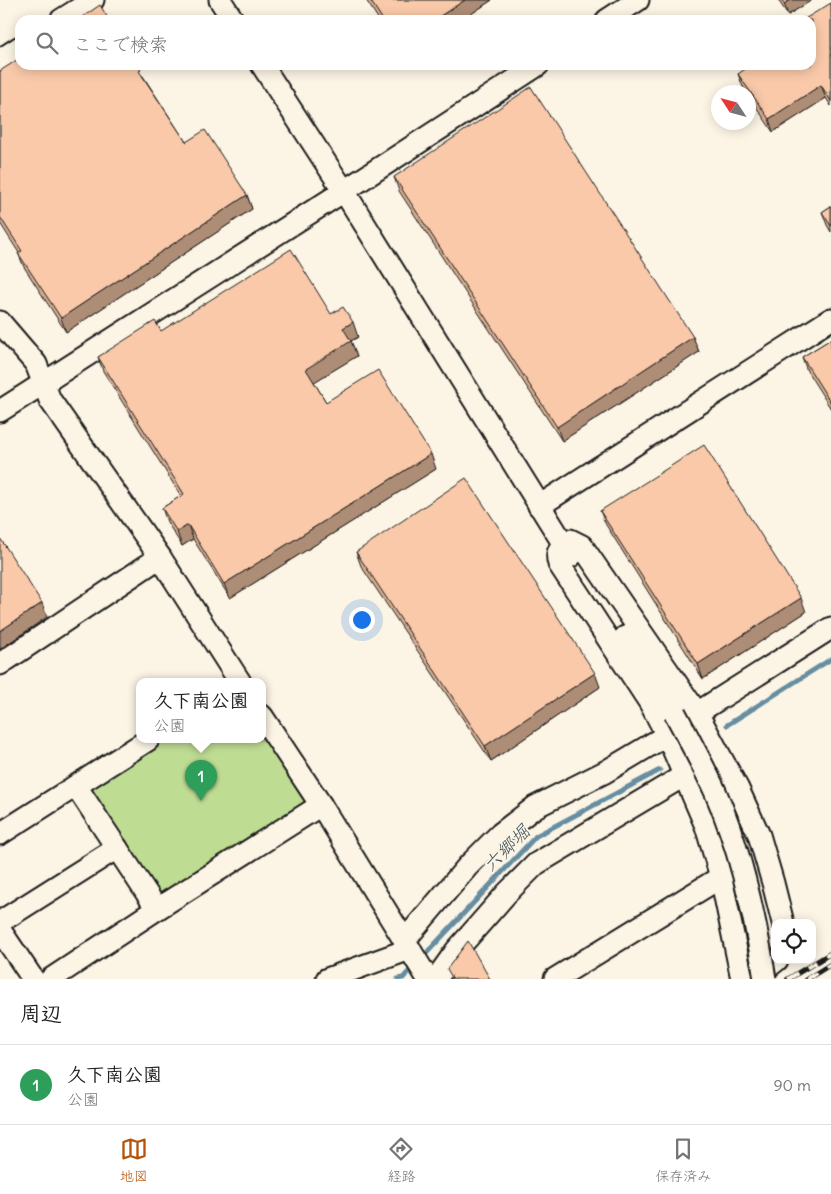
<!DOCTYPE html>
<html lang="ja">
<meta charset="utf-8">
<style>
body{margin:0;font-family:Delius,"Klee One",sans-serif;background:#f6f6f6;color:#202124}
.controls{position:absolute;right:15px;bottom:15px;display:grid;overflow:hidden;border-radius:10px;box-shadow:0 2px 12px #0003}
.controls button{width:45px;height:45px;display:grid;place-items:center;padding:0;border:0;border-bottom:1px solid #e0e0e0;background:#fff;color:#202124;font:25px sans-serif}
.compass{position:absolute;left:711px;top:85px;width:45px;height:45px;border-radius:50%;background:#fff;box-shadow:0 2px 12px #0003;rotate:306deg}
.you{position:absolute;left:361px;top:619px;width:18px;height:18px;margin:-12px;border:4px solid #fff;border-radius:50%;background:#1a73e8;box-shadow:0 0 0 8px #1a73e833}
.badge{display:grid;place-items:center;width:32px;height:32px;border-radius:50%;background:#b45309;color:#fff;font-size:16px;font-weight:700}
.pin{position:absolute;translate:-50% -41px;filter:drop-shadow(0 1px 2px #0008)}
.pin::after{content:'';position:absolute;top:26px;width:18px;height:15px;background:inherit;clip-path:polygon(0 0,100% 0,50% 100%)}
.popup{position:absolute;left:136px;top:678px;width:130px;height:65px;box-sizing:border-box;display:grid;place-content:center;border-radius:10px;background:#fff;filter:drop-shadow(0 1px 4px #0005);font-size:16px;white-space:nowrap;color:#757577}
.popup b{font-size:19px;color:#202124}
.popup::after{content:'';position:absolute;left:50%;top:100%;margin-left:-10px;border:10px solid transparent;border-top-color:#fff}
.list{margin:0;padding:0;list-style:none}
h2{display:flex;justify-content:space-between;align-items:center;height:65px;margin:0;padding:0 20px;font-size:21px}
h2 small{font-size:16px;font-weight:400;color:#757577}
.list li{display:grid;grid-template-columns:32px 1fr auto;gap:15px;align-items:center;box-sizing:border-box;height:80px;padding:0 20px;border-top:1px solid #e0e0e0}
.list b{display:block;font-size:19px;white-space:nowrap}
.list p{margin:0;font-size:16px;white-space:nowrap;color:#757577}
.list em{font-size:16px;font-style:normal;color:#757577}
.icon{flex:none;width:28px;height:28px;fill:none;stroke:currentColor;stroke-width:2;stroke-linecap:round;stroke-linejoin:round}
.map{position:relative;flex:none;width:831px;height:979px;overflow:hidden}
.search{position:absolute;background:#fff;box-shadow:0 2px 12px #0003;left:15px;right:15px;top:15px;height:55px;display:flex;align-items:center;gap:12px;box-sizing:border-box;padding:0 18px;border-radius:15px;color:#757577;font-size:19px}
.sheet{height:145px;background:#fff}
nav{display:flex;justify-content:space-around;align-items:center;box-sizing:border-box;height:70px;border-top:1px solid #e0e0e0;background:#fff;font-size:14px;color:#757577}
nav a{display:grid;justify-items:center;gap:2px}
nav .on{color:#b45309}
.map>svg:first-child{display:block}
.green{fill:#bfdc93;stroke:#6e7c58}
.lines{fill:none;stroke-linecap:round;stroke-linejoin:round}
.stream{stroke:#668da1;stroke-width:5}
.minor-casing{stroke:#1c1c1c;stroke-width:25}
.minor{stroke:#fcf5e5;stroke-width:21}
.rail-casing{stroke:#1c1c1c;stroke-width:5.5}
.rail{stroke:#fcf5e5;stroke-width:4;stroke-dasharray:11;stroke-linecap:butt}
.minor-bridge-casing{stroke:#1c1c1c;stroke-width:25;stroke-linecap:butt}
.minor-bridge{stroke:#fcf5e5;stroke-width:21}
.wall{fill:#d6ad91;stroke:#1c1c1c}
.shaded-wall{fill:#ae8d76;stroke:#1c1c1c}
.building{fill:#f9c9a9;stroke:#1c1c1c}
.labels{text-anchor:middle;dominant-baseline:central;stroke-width:4;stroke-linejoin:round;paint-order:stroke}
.water-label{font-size:19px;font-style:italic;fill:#41545f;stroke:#fcf5e5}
</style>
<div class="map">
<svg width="831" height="979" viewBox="0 0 831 979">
<rect width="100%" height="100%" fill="#fcf5e5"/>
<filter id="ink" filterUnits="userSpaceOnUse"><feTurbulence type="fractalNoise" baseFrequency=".02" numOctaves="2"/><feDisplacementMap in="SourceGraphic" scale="10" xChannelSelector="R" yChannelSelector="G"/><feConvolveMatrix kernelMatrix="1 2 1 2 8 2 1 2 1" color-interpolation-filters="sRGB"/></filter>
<g filter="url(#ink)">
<!-- green -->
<polygon class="green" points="262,732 307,796 305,806 162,898 87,789 88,784 162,740 262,740"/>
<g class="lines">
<!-- stream -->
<g class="stream">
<polyline points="727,725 831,659"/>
<polyline points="421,959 536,836 660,770"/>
<polyline points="398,979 403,978 413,967"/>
</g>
<!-- minor casing -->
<g class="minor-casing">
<g id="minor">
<polyline points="220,0 233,20"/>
<polyline points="61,20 93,0"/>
<polyline points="607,20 638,0"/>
<polyline points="0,60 20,47"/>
<polyline points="262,65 344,191 571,556"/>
<polyline points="0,322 36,364 50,400 160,557 240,682"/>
<polyline points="0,411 344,191 538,65"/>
<polyline points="539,506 831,319"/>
<polyline points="625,637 675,713"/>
<polyline points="0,664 160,557"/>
<polyline points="262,716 321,805 428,979"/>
<polyline points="76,786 157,909"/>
<polyline points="0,834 148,740"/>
<polyline points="0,922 117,848"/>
<polyline points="0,930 33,979"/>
<polyline points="404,941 468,866 500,834 535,807 605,772 667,735 697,713 831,628"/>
<polyline points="51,979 157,909 321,805"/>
<polyline points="327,979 410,949"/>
<polyline points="436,979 456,951 507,893 536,864 685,775"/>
<polyline points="555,979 721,877"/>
<path d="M742,979L721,877L706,826L667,735L650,703L559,564C555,552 560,546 570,540L582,546L697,713L738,789L759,835L773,883L783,923"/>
<polyline points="753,979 777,960"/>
</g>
</g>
<!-- minor -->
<use href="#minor" class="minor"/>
<!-- rail casing -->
<g class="rail-casing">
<g id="rail">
<polyline points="788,979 831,953"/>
<polyline points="807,979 831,964"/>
</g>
</g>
<!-- rail -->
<use href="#rail" class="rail"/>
<!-- minor-bridge casing -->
<g class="minor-bridge-casing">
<path id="minor-bridge" d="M675,713C689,739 703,765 715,791C741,851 755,915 765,979"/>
</g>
<!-- minor-bridge -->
<use href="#minor-bridge" class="minor-bridge"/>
</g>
<!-- wall -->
<g class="wall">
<polygon points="366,0 492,0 462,20 379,20"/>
<polygon points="778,0 812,0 788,15"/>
<polygon points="831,3 831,106 826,98 773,132 748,95 748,92 747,92 743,87 738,74 811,65"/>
<polygon points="0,71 143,76 186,142 247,195 252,209 66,332 24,267 18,253 19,253 0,223"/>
<polygon points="394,177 693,337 699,352 562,441 399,191"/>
<polygon points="831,206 831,232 827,225 822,212"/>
<polygon points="331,314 358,337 351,341 357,356 314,382 326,402 436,469 230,598 193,539 182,546 167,522 162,508 181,496 103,371 98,357 161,331"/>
<polygon points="831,339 831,409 807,371 802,357"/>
<polygon points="600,511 806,612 703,679 606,525"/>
<polygon points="356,552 600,687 491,761 361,566"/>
</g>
<!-- shaded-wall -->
<g class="shaded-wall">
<polygon points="465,0 492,0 462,20 434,20"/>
<polygon points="791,0 812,0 788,15 784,4"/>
<polygon points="821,85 826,98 773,132 769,119"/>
<polygon points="247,195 252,209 66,332 61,318"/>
<polygon points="353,322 358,337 351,341 357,356 311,384 306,369 343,328"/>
<polygon points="693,337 699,352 562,441 557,427"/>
<polygon points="431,454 436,469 230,598 224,584"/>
<polygon points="188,525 193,539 182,546 177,532"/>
<polygon points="801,598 806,612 703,679 698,664"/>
<polygon points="42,603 47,617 0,649 0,631"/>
<polygon points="595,673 600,687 491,761 485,746"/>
</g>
<!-- building -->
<g class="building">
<polygon points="370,0 465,0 434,20 383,20"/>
<polygon points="782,0 791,0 784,4"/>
<polygon points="831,3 831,101 821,85 769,119 738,74 751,65 811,65 811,20 803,20"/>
<polygon points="100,5 109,20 78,20"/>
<polygon points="20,58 20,65 137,65 141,70 139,71 186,142 205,130 247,195 61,318 18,253 22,251 0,217 0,71"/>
<polygon points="531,87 693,337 557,427 394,177"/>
<polygon points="831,206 831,226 822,212"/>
<polygon points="291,249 331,314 343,307 353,322 343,328 351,341 306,369 326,402 378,370 431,454 224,584 188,525 177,532 162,508 184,494 98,357 155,321 161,331"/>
<polygon points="831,339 831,403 802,357"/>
<polygon points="704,445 801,598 698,664 600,511"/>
<polygon points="466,478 595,673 485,746 356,552"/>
<polygon points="0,538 42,603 0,631"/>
<polygon points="468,941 490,979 453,979 447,969"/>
</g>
</g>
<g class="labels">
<!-- water labels -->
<g class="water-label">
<text transform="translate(506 848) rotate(-45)">六郷堀</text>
</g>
</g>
</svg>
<div class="controls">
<button><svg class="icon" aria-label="locate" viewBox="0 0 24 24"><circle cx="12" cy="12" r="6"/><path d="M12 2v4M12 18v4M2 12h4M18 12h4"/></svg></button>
</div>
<svg class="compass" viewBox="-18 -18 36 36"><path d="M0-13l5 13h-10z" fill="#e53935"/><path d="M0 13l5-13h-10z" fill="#757577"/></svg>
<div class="you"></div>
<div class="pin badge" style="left:201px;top:801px;background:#2e9e5b">1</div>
<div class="popup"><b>久下南公園</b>公園</div>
<div class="search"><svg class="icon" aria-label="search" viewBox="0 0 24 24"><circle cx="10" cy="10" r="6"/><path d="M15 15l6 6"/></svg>ここで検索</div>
</div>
<section class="sheet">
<h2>周辺<small></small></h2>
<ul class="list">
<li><span class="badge" style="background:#2e9e5b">1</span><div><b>久下南公園</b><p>公園</p></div><em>90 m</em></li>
</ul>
</section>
<nav>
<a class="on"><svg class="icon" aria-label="map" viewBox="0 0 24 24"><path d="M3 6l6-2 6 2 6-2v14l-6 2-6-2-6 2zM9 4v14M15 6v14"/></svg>地図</a>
<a><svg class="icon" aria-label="directions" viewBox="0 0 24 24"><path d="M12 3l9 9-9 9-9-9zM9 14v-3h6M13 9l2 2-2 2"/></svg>経路</a>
<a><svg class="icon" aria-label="saved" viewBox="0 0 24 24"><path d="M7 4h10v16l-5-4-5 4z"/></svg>保存済み</a>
</nav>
